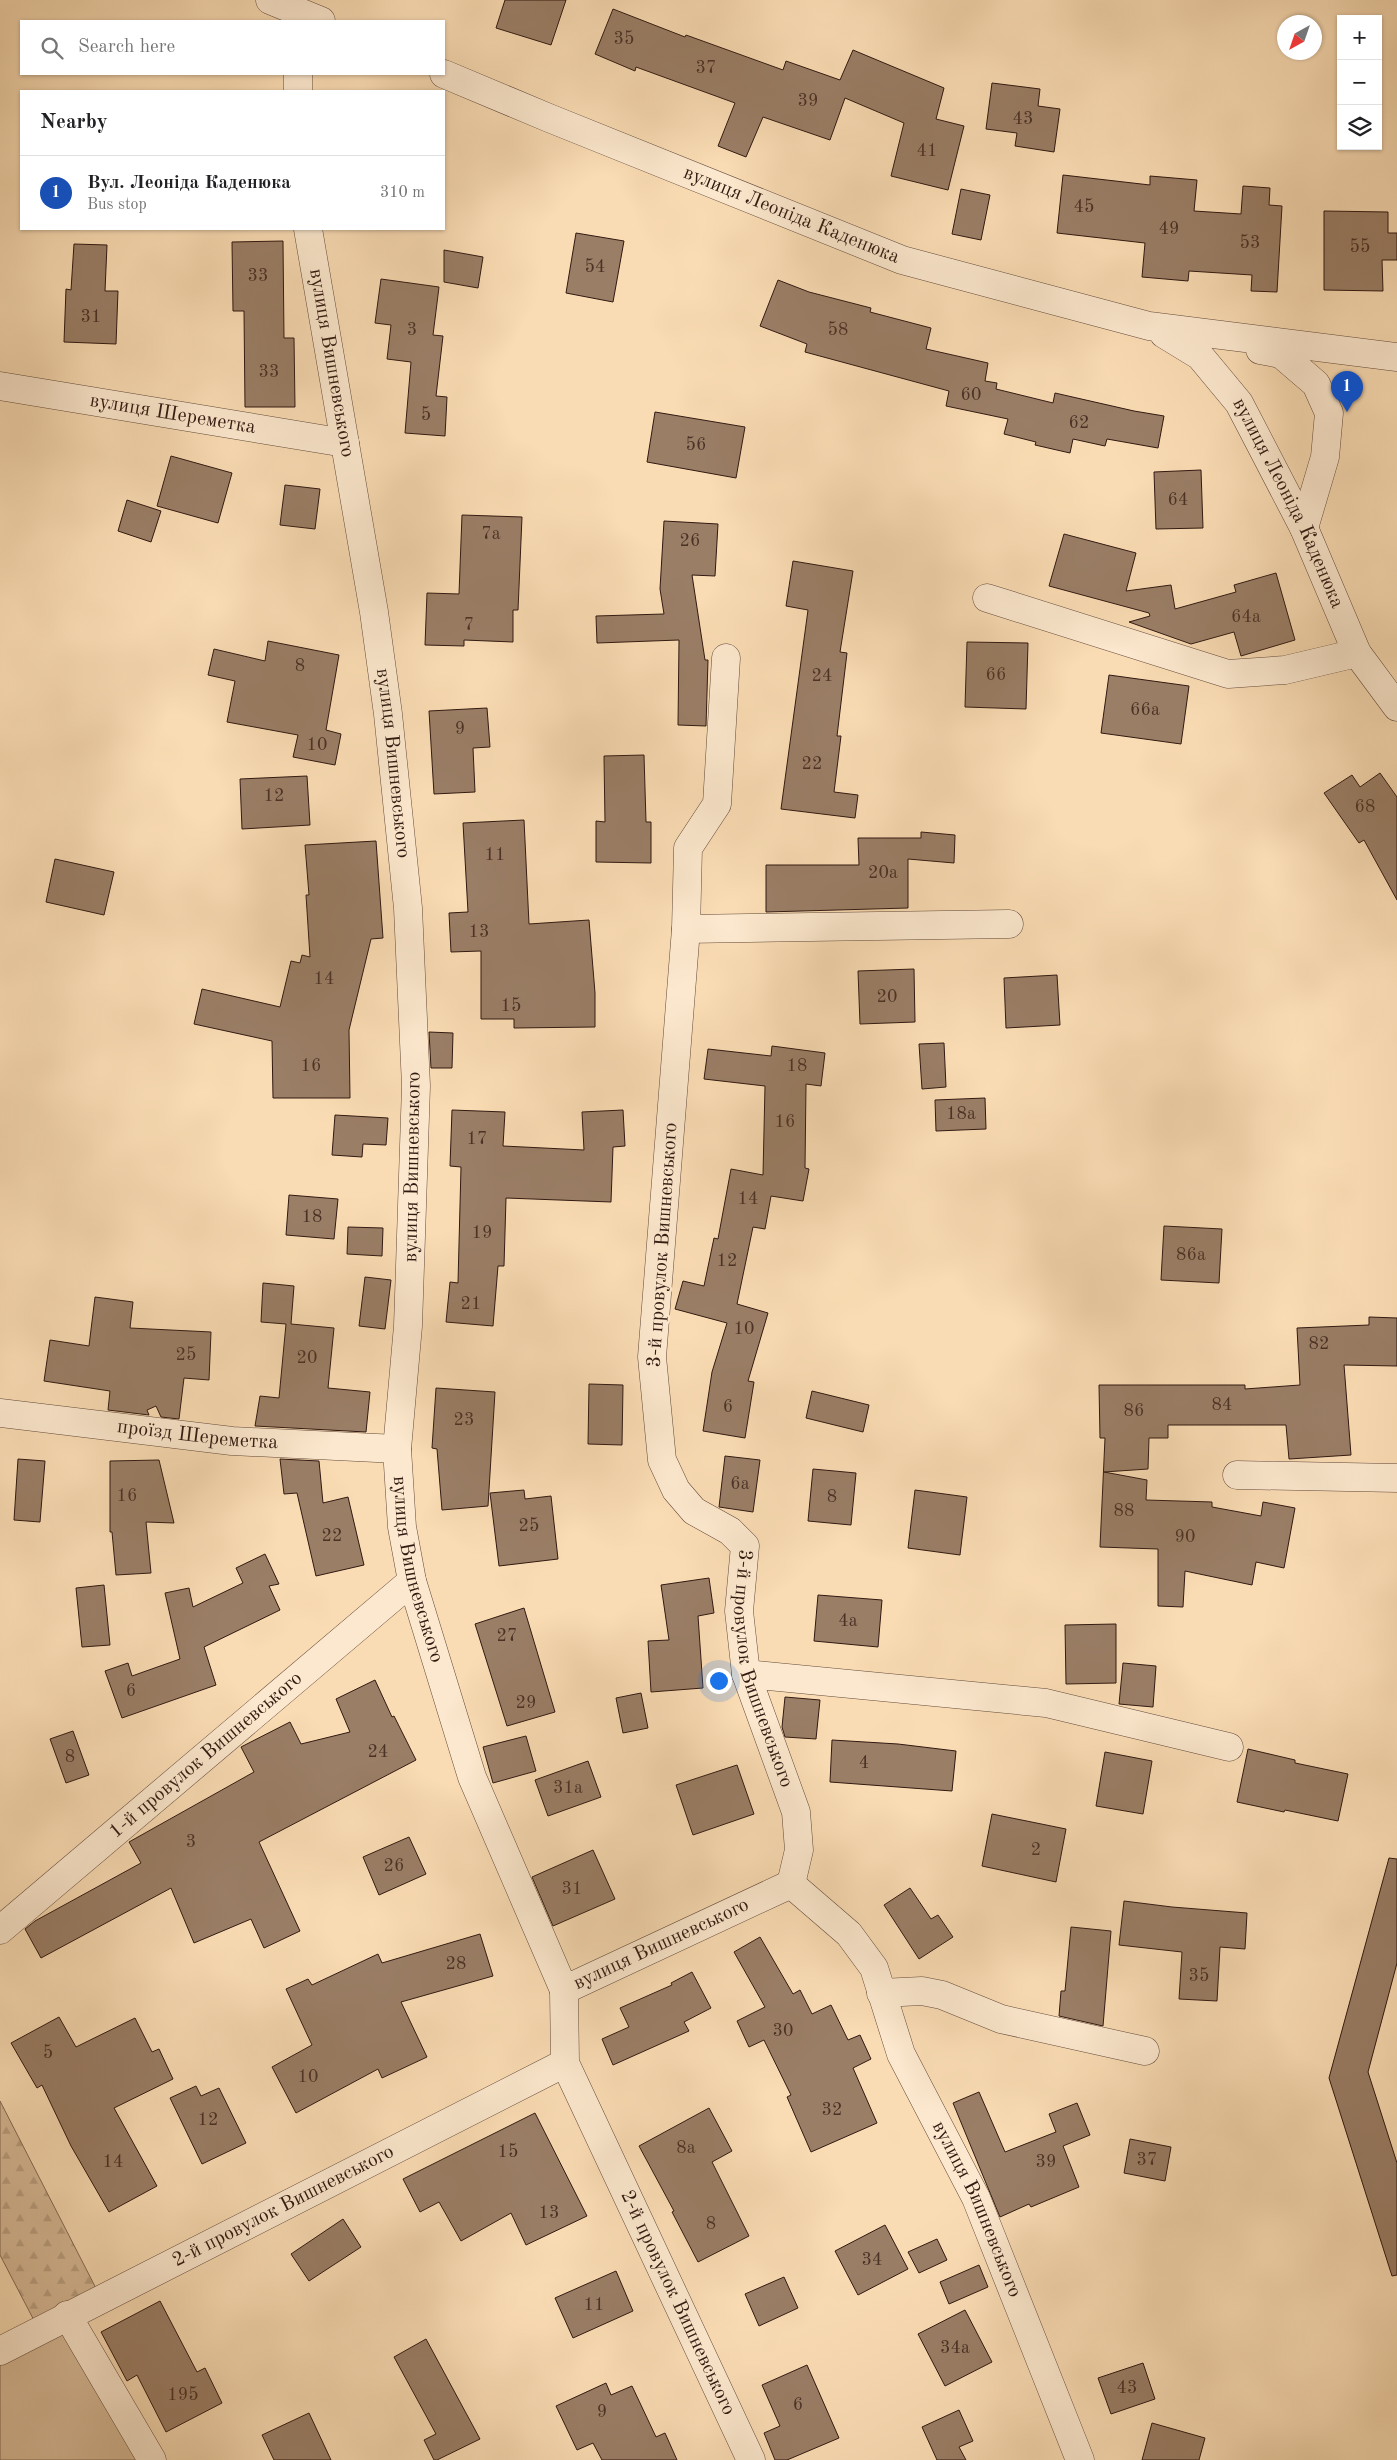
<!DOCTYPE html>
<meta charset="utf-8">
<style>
body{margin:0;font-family:"Old Standard TT",serif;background:#f6f6f6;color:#202124}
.controls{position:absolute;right:15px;top:15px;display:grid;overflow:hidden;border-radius:0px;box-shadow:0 1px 4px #0004}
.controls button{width:45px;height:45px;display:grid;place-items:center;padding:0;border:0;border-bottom:1px solid #e0e0e0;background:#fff;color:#202124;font:25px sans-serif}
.compass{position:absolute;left:1277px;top:15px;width:45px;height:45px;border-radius:50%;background:#fff;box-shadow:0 1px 4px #0004;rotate:220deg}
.you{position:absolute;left:718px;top:1680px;width:18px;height:18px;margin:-12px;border:4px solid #fff;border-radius:50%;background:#1a73e8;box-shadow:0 0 0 8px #1a73e833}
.badge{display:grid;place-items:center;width:32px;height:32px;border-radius:50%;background:#8f2418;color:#fff;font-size:16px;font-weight:700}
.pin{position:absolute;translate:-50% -41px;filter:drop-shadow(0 1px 2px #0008)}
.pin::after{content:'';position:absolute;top:26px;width:18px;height:15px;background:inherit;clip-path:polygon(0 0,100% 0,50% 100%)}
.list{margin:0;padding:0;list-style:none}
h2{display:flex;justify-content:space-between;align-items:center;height:65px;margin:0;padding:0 20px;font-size:21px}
h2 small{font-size:16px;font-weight:400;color:#757577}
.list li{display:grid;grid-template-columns:32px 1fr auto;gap:15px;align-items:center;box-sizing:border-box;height:75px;padding:0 20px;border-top:1px solid #e0e0e0}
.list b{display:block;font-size:19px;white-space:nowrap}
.list p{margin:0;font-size:16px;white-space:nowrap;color:#757577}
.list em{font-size:16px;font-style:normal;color:#757577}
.icon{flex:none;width:28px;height:28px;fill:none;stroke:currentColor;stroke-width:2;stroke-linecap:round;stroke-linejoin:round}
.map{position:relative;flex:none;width:1397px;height:2460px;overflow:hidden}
.search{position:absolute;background:#fff;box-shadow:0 1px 4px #0004;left:20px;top:20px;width:425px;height:55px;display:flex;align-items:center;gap:12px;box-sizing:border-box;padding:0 18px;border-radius:0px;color:#757577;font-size:19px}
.panel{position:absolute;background:#fff;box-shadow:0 1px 4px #0004;left:20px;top:90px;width:425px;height:140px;border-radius:0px}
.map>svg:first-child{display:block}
.green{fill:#d8bb98;stroke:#846a54}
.forest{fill:url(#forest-firs);stroke:#846a54}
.building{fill:#9a7e66;stroke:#311911}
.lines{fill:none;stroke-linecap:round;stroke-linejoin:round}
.minor-casing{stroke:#634a3a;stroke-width:29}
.minor{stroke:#fce8ce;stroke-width:28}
.labels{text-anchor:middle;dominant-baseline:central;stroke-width:5;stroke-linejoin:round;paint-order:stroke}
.number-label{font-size:18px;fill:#4b3226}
.street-label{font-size:20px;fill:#311911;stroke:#fce8ce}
</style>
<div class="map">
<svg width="1397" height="2460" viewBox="0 0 1397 2460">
<defs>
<pattern id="forest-firs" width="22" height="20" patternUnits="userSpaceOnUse" patternTransform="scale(1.25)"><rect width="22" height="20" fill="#d8bb98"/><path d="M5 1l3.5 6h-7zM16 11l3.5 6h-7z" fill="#baa082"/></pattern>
</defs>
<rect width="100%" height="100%" fill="#fadcb4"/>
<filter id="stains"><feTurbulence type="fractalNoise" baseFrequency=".004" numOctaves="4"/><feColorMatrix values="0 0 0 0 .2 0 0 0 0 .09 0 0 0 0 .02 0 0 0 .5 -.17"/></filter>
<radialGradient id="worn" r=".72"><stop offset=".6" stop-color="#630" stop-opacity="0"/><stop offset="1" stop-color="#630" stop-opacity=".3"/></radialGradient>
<!-- green -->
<polygon class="green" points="67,2315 152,2460 0,2460 0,2351"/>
<!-- forest -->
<polygon class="forest" points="0,2101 101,2298 39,2330 0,2255"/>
<!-- building -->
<g class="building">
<polygon points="505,0 566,0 551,45 496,28"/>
<polygon points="613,9 685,37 686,35 783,70 786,61 840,80 853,50 944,88 936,119 964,126 948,190 891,176 904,123 845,98 830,140 763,117 746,157 718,146 735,103 636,67 635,71 595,54"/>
<polygon points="992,83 1040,89 1038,106 1060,109 1054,152 1015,146 1017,133 986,129"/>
<polygon points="1063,175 1150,185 1150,176 1197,180 1194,211 1241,214 1243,186 1270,188 1269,205 1282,206 1277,292 1251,291 1252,275 1189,271 1188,281 1142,277 1145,243 1057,233"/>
<polygon points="961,189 990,195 981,240 952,234"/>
<polygon points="1324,211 1388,212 1388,233 1397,233 1397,260 1382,260 1383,291 1324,290"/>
<polygon points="576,233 624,241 613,302 566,293"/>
<polygon points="283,241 284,338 294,338 295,407 245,407 244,311 233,311 232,242"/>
<polygon points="74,244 107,245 105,291 118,291 116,344 64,342 66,289 71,290"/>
<polygon points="444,250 483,257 478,288 444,282"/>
<polygon points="381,279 439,287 433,335 443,336 436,396 447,397 445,436 405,433 411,362 387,359 391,325 375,323"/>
<polygon points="778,280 809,292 871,308 870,312 931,328 926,349 988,363 985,381 997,383 996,389 1053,403 1055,393 1134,411 1164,416 1158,448 1107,439 1105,446 1073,439 1070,453 1035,445 1036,442 1004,434 1008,419 946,406 949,391 805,352 807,344 760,326"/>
<polygon points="655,412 745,427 736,478 647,462"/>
<polygon points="171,456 232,473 218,523 157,506"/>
<polygon points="1201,470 1203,528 1156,529 1154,472"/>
<polygon points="285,485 320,489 315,529 280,525"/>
<polygon points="127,500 161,511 151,542 118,531"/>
<polygon points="462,515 522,517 518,610 513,610 513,642 464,640 464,646 425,645 427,593 459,594"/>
<polygon points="664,521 718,524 715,576 692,575 705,660 708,660 706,726 678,725 679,640 597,643 596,616 664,614 660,589"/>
<polygon points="1064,534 1136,553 1126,591 1171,585 1175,609 1236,592 1234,585 1276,573 1295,640 1241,656 1234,632 1191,644 1129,622 1150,616 1149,613 1049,586"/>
<polygon points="793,561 853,571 840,652 847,653 837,736 841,736 834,792 858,795 855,818 781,809 808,610 786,606"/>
<polygon points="268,641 339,655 326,730 341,734 335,765 293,757 298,735 227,722 235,681 208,675 214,649 265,661"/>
<polygon points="967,642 1028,643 1026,709 965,707"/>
<polygon points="1109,675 1189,686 1181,744 1101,733"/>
<polygon points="487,708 490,747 473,748 475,792 434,794 429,711"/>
<polygon points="644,755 646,822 651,822 651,863 596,862 596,821 605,822 604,756"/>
<polygon points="1380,773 1397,797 1397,900 1364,840 1359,843 1324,793 1352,775 1360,787"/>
<polygon points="307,776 310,825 242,829 240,779"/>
<polygon points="524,820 529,924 589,920 595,993 595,1027 514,1028 514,1019 481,1019 481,951 451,952 449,913 468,912 463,823"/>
<polygon points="921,832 955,835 954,863 908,859 908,908 766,912 766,865 859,865 858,838 921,838"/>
<polygon points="376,841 383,938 371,939 349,1030 350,1098 273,1098 272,1041 194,1024 202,989 280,1007 291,961 300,963 302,955 310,957 306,895 309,895 305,845"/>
<polygon points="55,859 114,872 104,915 46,902"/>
<polygon points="914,969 915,1022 860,1024 858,971"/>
<polygon points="1057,975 1060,1025 1006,1028 1004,978"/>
<polygon points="429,1032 453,1033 452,1068 431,1068"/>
<polygon points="944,1043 946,1087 922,1089 919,1044"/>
<polygon points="772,1046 825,1053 821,1086 806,1084 805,1168 809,1169 803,1201 771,1196 765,1229 753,1227 737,1304 768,1313 748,1381 754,1382 745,1438 703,1431 712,1372 727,1323 675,1309 683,1281 704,1286 714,1238 718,1239 731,1169 763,1175 765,1086 704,1079 708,1049 771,1056"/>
<polygon points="985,1098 986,1129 936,1131 935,1100"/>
<polygon points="452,1110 505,1112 503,1146 584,1150 582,1112 623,1110 625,1146 613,1147 611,1202 506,1198 504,1266 498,1266 493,1326 446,1322 450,1282 458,1283 461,1167 450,1166"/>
<polygon points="335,1115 388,1118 386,1145 363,1144 362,1157 332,1155"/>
<polygon points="289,1195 338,1199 334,1239 286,1235"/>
<polygon points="1164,1226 1222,1229 1219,1283 1161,1280"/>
<polygon points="348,1227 383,1228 382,1256 347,1254"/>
<polygon points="365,1277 391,1280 385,1329 359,1326"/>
<polygon points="263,1283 294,1286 291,1324 334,1328 328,1388 370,1392 366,1432 255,1426 260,1396 279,1398 286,1324 261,1322"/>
<polygon points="95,1297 133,1302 130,1328 211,1332 209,1380 184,1378 179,1419 161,1417 156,1406 147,1410 149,1415 108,1410 110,1391 44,1381 50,1340 89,1346"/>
<polygon points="1369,1317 1397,1318 1397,1366 1344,1365 1351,1455 1289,1459 1286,1425 1168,1425 1168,1438 1149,1438 1148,1469 1104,1472 1147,1480 1146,1500 1212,1502 1212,1507 1261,1516 1263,1502 1295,1508 1284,1568 1256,1562 1252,1585 1185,1571 1183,1607 1158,1606 1158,1549 1100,1547 1105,1438 1100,1438 1099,1385 1245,1385 1245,1389 1300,1385 1297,1328 1369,1325"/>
<polygon points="589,1384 623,1385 622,1445 588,1444"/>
<polygon points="436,1388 495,1392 488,1506 442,1510 437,1449 432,1448"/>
<polygon points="812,1391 869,1405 863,1432 806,1418"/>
<polygon points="725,1456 760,1460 753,1512 719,1507"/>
<polygon points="18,1459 45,1461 40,1522 14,1520"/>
<polygon points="280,1459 319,1461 323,1503 348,1497 364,1565 316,1576 297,1493 284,1494"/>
<polygon points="159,1460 174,1523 146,1522 151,1573 116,1575 112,1532 110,1532 110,1461"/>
<polygon points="813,1469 856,1473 851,1525 808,1521"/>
<polygon points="524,1490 525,1499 551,1496 558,1559 499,1566 490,1493"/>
<polygon points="915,1490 967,1497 960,1555 908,1548"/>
<polygon points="265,1554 279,1584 269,1586 280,1610 204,1647 216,1685 122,1718 105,1671 128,1663 132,1676 180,1659 165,1593 189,1588 193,1607 243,1583 236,1568"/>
<polygon points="709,1578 714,1613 698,1616 703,1688 651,1692 648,1641 669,1640 661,1585"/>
<polygon points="104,1585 110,1645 82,1647 76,1588"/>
<polygon points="818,1595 882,1600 878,1647 814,1641"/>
<polygon points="524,1608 555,1712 507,1726 475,1624"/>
<polygon points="1116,1624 1116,1683 1066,1684 1065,1625"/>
<polygon points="1123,1663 1156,1666 1153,1707 1119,1704"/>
<polygon points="375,1680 392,1717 394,1716 416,1760 259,1842 300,1931 264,1948 251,1919 194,1943 171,1888 41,1958 25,1929 35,1921 141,1863 129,1842 254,1772 241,1747 290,1722 301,1744 350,1732 336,1699"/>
<polygon points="641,1693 648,1728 623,1733 616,1698"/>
<polygon points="785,1697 820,1700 816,1739 785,1737 782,1727"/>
<polygon points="73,1731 89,1775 66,1783 50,1739"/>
<polygon points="526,1736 536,1771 493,1783 483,1747"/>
<polygon points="832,1740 898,1744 956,1751 952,1791 830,1782"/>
<polygon points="1248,1749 1295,1760 1295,1763 1348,1774 1338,1821 1285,1810 1284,1812 1237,1802"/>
<polygon points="1105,1752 1152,1761 1143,1814 1096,1806"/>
<polygon points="588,1761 601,1797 548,1816 535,1780"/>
<polygon points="737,1765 754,1814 693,1835 676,1785"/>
<polygon points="992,1814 1066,1829 1056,1882 982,1866"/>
<polygon points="409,1837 426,1874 379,1895 363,1857"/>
<polygon points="593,1850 615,1899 553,1926 532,1877"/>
<polygon points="1389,1858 1397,1859 1397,1963 1368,2072 1397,2163 1397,2275 1392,2276 1329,2078"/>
<polygon points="910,1888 931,1919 938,1915 953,1937 919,1959 884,1905"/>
<polygon points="1124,1901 1172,1907 1247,1913 1245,1949 1220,1947 1217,2001 1179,1999 1182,1952 1119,1945"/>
<polygon points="1071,1927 1111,1931 1103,2026 1059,2016 1061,1991 1065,1991"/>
<polygon points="480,1934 493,1976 401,2002 427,2057 382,2078 378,2069 296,2113 272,2067 312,2045 286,1989 308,1979 312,1985 378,1954 382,1963"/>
<polygon points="760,1937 793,1994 800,1990 812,2014 831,2005 848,2040 860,2035 871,2059 853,2068 877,2123 811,2152 787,2097 791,2095 764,2040 749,2047 737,2021 765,2007 734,1952"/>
<polygon points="692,1972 711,2008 684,2022 689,2031 613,2065 602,2039 629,2027 620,2008 672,1985 671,1983"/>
<polygon points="59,2017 76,2047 135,2018 152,2052 159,2049 173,2079 114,2108 157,2186 109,2212 71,2146 42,2085 37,2088 11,2043"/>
<polygon points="196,2086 201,2096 219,2088 246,2143 202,2164 170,2098"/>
<polygon points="979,2092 1005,2152 1056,2132 1049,2114 1077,2103 1090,2135 1063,2146 1079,2187 1031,2207 1029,2204 1000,2217 953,2103"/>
<polygon points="709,2108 732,2151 712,2162 749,2236 698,2262 672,2212 674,2211 639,2146"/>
<polygon points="535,2113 587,2216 526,2245 511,2213 461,2241 439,2202 420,2212 403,2179"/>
<polygon points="1130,2139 1171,2147 1165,2181 1124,2173"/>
<polygon points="343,2219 361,2247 309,2281 291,2254"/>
<polygon points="885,2225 908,2269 858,2295 835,2251"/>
<polygon points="937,2239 947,2260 919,2273 908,2252"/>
<polygon points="979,2265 988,2287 949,2304 940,2282"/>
<polygon points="616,2271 633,2311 573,2338 555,2298"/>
<polygon points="784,2277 798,2308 759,2326 745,2294"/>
<polygon points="160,2301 197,2372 205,2368 222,2403 166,2432 137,2375 127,2381 101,2332"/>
<polygon points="965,2310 992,2362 945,2386 918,2334"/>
<polygon points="426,2339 480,2439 437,2460 434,2460 424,2440 436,2434 394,2357"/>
<polygon points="1143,2363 1155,2399 1111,2414 1098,2378"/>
<polygon points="807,2365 839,2438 787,2460 775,2460 764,2433 780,2426 762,2385"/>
<polygon points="606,2383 611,2395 632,2386 656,2437 665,2433 677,2460 602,2460 593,2443 577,2450 556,2406"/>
<polygon points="959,2410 973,2441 959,2447 966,2460 937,2460 922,2427"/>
<polygon points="309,2413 331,2460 274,2460 262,2435"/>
<polygon points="1152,2423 1205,2438 1199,2460 1142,2460"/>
</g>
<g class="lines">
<!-- minor casing -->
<g class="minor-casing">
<g id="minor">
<polyline points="270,0 321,21"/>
<polyline points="298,74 298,91"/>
<path id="s1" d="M444,74L549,118L902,260L1149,326L1397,357"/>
<path id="s2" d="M308,229L374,612L388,714L408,908L416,1086L408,1326L397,1449L402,1527L412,1581L472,1777L564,1990L791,1884L849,1934L874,1968L901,2054L976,2198L1080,2460"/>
<path id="s3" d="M1164,334L1200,356L1239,403L1304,528L1357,653L1397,707"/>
<polyline points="1260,350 1281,354 1316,384 1329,413 1325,457 1304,528"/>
<path id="s4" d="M0,386L345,443"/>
<polyline points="987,598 1228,674 1285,670 1357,653"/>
<path id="s5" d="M726,658L717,804L688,848L686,929L652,1357L662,1460L676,1490L694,1511L730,1531L745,1546L739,1611L746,1674L796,1812L799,1850L791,1884"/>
<polyline points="686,929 1009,924"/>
<path id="s6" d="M0,1413L232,1441L397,1449"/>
<polyline points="1237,1475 1397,1478"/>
<polyline points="746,1674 1046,1703 1229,1747"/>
<path id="s7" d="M0,1930L412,1581"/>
<path id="s8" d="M564,1990L565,2063L751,2460"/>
<polyline points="881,1993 922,1991 942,1995 1001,2019 1145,2051"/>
<polyline points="67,2315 152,2460"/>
<path id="s9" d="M0,2351L565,2063"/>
</g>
</g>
<!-- minor -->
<use href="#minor" class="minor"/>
</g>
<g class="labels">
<!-- number labels -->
<g class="number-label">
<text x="624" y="39">35</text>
<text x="706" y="68">37</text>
<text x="808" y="101">39</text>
<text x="1023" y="119">43</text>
<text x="927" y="151">41</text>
<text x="1084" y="207">45</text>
<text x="1169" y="229">49</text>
<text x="1250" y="243">53</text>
<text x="1360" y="247">55</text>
<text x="595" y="267">54</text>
<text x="258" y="276">33</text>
<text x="91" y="317">31</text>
<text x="412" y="330">3</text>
<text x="838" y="330">58</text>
<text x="269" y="372">33</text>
<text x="971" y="395">60</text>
<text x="426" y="415">5</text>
<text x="1079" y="423">62</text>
<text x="696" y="445">56</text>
<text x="1178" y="500">64</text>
<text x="491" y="534">7а</text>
<text x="690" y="541">26</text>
<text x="1246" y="617">64а</text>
<text x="469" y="625">7</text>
<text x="300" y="666">8</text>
<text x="996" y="675">66</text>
<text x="822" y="676">24</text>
<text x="1145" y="710">66а</text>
<text x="460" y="729">9</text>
<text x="317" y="745">10</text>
<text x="812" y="764">22</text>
<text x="274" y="796">12</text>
<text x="1365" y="807">68</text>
<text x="495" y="855">11</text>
<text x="883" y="873">20а</text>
<text x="479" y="932">13</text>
<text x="324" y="979">14</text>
<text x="887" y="997">20</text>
<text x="511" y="1006">15</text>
<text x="311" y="1066">16</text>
<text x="797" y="1066">18</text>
<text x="961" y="1114">18а</text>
<text x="785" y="1122">16</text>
<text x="477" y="1139">17</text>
<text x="748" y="1199">14</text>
<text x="312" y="1217">18</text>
<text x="482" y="1233">19</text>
<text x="1191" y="1255">86а</text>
<text x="727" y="1261">12</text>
<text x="471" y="1304">21</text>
<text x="744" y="1329">10</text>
<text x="1319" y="1344">82</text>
<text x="186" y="1355">25</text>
<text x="307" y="1358">20</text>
<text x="1222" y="1405">84</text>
<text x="728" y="1407">6</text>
<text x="1134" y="1411">86</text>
<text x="464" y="1420">23</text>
<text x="740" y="1484">6а</text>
<text x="127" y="1496">16</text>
<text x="832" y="1497">8</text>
<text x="1124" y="1511">88</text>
<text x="529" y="1526">25</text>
<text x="332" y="1536">22</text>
<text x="1185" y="1537">90</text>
<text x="848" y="1621">4а</text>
<text x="507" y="1636">27</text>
<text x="131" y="1691">6</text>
<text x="526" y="1703">29</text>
<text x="378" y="1752">24</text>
<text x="70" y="1757">8</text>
<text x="864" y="1763">4</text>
<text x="568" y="1788">31а</text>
<text x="191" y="1842">3</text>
<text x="1036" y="1850">2</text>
<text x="394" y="1866">26</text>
<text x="572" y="1889">31</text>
<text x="456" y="1964">28</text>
<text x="1199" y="1976">35</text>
<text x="783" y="2031">30</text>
<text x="48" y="2053">5</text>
<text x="308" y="2077">10</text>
<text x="832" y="2110">32</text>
<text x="208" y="2120">12</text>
<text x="686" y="2148">8а</text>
<text x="508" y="2152">15</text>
<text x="1147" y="2160">37</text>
<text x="113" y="2162">14</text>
<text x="1046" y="2162">39</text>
<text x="549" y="2213">13</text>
<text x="711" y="2224">8</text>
<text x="872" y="2260">34</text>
<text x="594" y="2305">11</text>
<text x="955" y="2348">34а</text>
<text x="1127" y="2388">43</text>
<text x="183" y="2395">195</text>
<text x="798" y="2405">6</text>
<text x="602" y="2412">9</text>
</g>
<!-- street labels -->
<g class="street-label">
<text stroke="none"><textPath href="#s1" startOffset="375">вулиця Леоніда Каденюка</textPath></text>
<text stroke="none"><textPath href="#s2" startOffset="136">вулиця Вишневського</textPath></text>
<text stroke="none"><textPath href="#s4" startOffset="175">вулиця Шереметка</textPath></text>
<text stroke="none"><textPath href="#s3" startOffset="215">вулиця Леоніда Каденюка</textPath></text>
<text stroke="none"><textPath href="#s2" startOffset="541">вулиця Вишневського</textPath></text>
<text transform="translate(413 1167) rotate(-89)">вулиця Вишневського</text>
<text transform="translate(663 1245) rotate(-86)">3-й провулок Вишневського</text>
<text stroke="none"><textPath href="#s6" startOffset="199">проїзд Шереметка</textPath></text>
<text stroke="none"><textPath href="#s2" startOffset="1351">вулиця Вишневського</textPath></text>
<text stroke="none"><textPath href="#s5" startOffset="1062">3-й провулок Вишневського</textPath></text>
<text stroke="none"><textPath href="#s7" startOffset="270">1-й провулок Вишневського</textPath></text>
<text stroke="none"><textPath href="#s2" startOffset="1906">вулиця Вишневського</textPath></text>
<text stroke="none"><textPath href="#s9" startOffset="318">2-й провулок Вишневського</textPath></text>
<text stroke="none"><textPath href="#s2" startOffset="2431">вулиця Вишневського</textPath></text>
<text stroke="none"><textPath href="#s8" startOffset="338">2-й провулок Вишневського</textPath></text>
</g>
</g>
<rect width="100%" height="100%" filter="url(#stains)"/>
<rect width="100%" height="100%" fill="url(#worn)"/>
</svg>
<div class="controls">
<button>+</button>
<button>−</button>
<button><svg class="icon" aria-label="layers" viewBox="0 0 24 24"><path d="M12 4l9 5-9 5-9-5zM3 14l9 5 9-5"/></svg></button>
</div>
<svg class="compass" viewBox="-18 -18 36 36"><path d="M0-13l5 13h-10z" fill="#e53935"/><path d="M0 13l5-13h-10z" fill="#757577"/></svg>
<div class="you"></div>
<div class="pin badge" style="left:1347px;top:412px;background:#1a4fb4">1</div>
<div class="search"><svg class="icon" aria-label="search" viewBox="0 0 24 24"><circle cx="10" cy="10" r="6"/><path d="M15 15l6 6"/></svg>Search here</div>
<section class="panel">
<h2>Nearby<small></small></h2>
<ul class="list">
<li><span class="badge" style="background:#1a4fb4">1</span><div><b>Вул. Леоніда Каденюка</b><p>Bus stop</p></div><em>310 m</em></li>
</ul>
</section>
</div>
